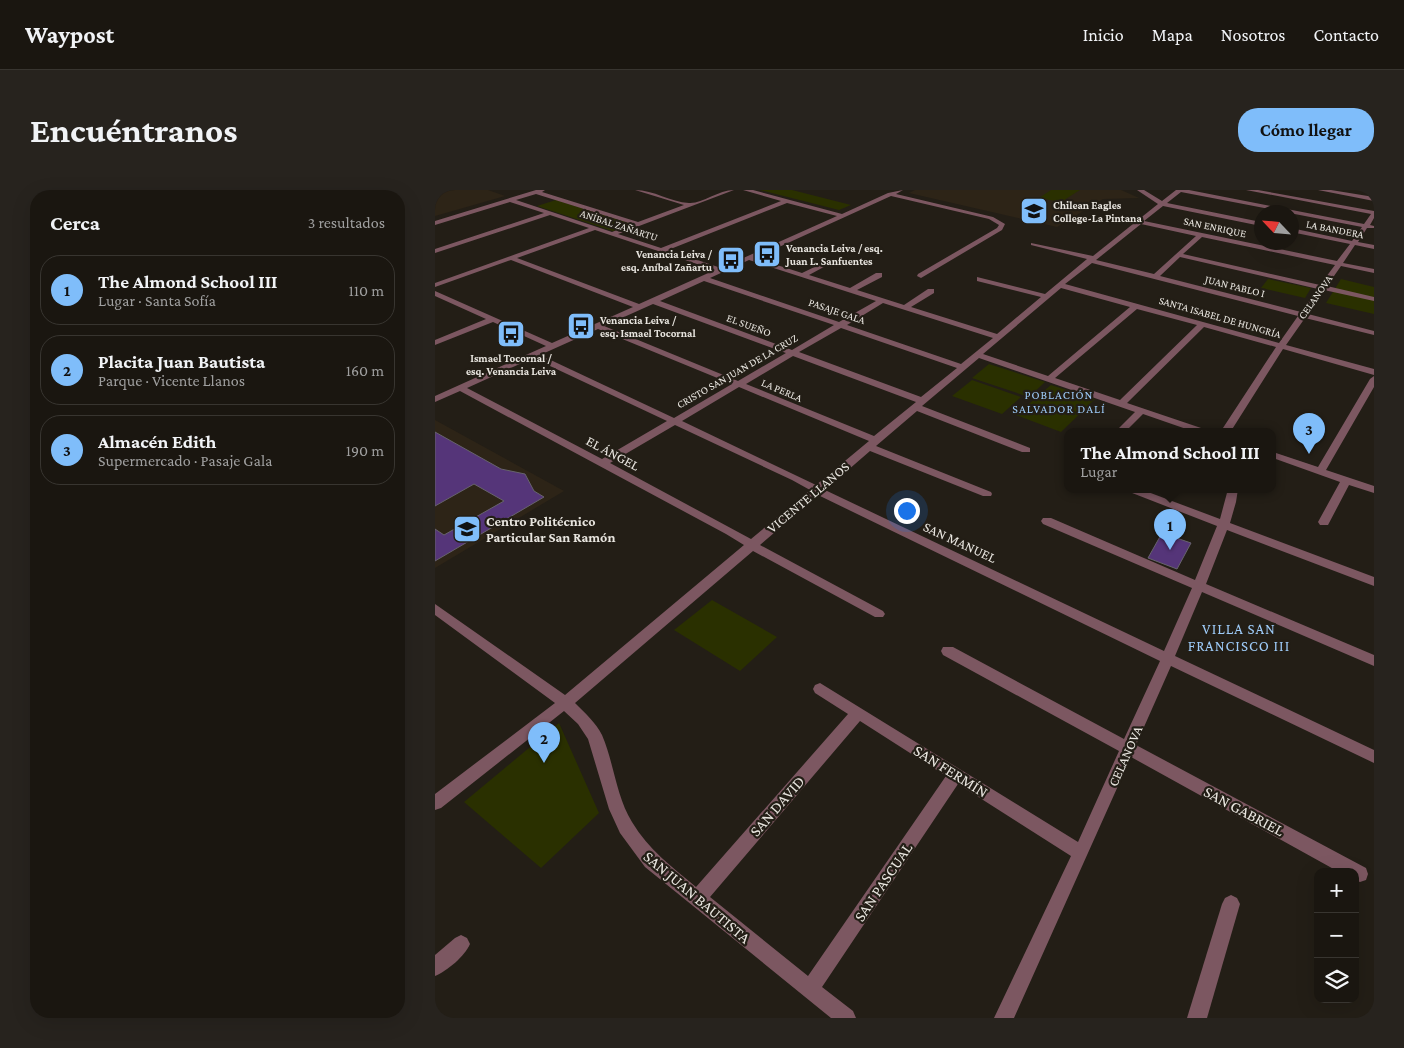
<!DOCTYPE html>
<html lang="es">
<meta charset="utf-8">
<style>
body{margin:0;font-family:"Crimson Pro",serif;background:#27231e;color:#f1f3f6}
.controls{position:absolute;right:15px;bottom:15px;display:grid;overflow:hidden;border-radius:10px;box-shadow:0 5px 20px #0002}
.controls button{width:45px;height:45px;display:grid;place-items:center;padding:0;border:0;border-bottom:1px solid #383530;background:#1a1610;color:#f1f3f6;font:25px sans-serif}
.compass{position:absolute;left:819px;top:15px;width:45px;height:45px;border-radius:50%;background:#1a1610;box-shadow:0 5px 20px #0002;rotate:296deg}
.you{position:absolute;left:471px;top:320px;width:18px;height:18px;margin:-12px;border:4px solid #fff;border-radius:50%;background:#1a73e8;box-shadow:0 0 0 8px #1a73e833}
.badge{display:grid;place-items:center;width:32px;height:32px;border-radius:50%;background:#7fbdfa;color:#111;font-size:16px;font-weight:700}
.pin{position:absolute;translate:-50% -41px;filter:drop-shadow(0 1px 2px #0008)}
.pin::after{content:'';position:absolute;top:26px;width:18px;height:15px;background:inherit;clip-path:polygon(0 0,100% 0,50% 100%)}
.popup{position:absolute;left:629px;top:238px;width:212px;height:65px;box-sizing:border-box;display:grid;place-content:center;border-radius:10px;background:#1a1610;filter:drop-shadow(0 1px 4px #0005);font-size:16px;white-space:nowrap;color:#9f9f9f}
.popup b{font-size:19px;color:#f1f3f6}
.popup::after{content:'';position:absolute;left:50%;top:100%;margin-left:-10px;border:10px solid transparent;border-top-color:#1a1610}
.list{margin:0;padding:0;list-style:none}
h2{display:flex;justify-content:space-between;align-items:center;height:65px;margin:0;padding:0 20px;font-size:21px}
h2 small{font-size:16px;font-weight:400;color:#9f9f9f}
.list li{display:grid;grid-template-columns:32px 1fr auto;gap:15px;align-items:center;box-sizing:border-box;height:70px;margin:0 10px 10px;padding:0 10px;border:1px solid #383530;border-radius:20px}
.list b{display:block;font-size:19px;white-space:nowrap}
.list p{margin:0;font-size:16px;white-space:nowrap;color:#9f9f9f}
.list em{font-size:16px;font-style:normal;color:#9f9f9f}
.icon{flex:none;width:28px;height:28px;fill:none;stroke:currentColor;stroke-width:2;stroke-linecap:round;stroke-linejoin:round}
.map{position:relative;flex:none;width:939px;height:828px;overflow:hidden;border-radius:20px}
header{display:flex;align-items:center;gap:30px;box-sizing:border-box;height:70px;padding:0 25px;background:#1a1610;border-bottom:1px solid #383530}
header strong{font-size:24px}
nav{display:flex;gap:28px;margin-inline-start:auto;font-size:18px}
.intro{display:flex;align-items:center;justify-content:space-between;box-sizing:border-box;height:120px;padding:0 30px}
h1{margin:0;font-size:35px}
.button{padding:12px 22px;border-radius:20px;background:#7fbdfa;color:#111;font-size:18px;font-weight:700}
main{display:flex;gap:30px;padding:0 30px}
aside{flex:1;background:#1a1610;border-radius:20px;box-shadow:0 5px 20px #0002}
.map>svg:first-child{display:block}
.built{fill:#2d2417}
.green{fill:#2a3000}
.building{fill:#553579;stroke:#67636d}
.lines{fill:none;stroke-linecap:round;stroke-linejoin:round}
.minor{fill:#7c5761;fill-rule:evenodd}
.labels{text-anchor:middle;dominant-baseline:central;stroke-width:4.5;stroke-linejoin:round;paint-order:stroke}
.far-poi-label{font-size:11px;font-weight:bold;fill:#e8e5df;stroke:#231e16;text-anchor:start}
.far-street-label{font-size:11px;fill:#e8e5df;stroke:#231e16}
.far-neighbourhood-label{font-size:12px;letter-spacing:1px;fill:#9dcaf7;stroke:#231e16}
.street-label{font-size:14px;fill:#e8e5df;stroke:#231e16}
.poi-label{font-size:14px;font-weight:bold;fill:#e8e5df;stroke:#231e16;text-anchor:start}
.neighbourhood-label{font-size:15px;letter-spacing:1px;fill:#9dcaf7;stroke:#231e16}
.near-street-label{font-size:16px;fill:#e8e5df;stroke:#231e16}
</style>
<header>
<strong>Waypost</strong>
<nav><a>Inicio</a><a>Mapa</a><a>Nosotros</a><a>Contacto</a></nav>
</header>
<div class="intro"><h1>Encuéntranos</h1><a class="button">Cómo llegar</a></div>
<main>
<aside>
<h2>Cerca<small>3 resultados</small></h2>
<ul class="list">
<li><span class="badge">1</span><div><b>The Almond School III</b><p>Lugar · Santa Sofía</p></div><em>110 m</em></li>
<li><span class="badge">2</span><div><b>Placita Juan Bautista</b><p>Parque · Vicente Llanos</p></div><em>160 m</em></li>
<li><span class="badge">3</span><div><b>Almacén Edith</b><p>Supermercado · Pasaje Gala</p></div><em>190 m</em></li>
</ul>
</aside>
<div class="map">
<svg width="939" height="828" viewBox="0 0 939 828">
<rect width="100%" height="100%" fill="#231e16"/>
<!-- built -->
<g class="built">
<polygon points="0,0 53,0 70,6 0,26"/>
<polygon points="480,0 686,0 704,8 668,9 622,37 474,3"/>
<polygon points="0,230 129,301 0,378"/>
</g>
<!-- green -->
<g class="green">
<polygon points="325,0 357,0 416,15 404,20"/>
<polygon points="616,0 645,0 626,12 604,8"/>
<polygon points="121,10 197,34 178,41 102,16"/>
<polygon points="833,89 876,98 870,108 826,98"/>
<polygon points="906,89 939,97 939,124 891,113"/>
<polygon points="554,174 610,192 594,207 537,188"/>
<polygon points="537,190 586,207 567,224 517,206"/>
<polygon points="616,195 660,209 626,242 581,225"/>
<polygon points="277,410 342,447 305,481 239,440"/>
<polygon points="124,533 164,623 106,678 29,612"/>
</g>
<!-- building -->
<g class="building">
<polygon points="0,242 66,279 90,284 99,301 109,307 0,371 0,339 9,345 69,311 39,294 0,316"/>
<polygon points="727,343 756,353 742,379 713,368"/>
</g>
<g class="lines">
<!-- minor -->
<g class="minor">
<path d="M101,0H110L107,2L203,32L249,15L200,0C219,0 235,12 254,13C267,14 283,0 299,0L183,44L226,58L346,11L308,0H318L407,24L453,3L468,0L461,4L558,27L570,34L567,40L486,88L482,86L483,84L562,38L564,35L554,29L456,6L320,68L367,83L394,70H398V72L374,85L415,98L441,83H447V87L422,100L469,115L493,99H499V103L476,117L562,144L606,107L542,91V87L610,104L652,69L596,55V53L658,66L723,14L702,0H709L727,11L741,0H754L929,34L936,24L811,0H823L939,21V28L935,35L939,36V38H932L923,52L939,55V59L920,55L908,73L939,79V83L906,76L892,96L939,107V111L889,100L873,124L939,141V145L870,128L851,155L939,179V185L848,159L796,241H786L841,157L769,137L692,213L769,239L771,241H757L708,224L691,241H681L700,222L544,168L487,216L595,258V262H587L482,221L441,256L556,302L557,304L556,306H548L435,261L390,300L729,461L757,398L608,334L606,331L608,328H616L760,390L782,336L692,301L691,299H705L785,329L793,299H803L801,312L795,333L939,387V396L792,340L771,394L939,465V476L767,402L740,466L939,560V573L736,476L701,555L931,678L933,684L931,690L925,692L920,690V682H904L696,567L579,828H559L636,666L523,594L387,797L418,821L421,828H396L210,677L185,643L174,619L153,549L143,534L129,521L6,618L0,620V604L120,513L0,425V414L130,505L309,355L291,344L25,201L0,212V206L111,156L58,132L0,155V150L51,129L0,106V101L117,153L198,117L76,70L0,97V93L154,38L115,25L0,63V59L109,23L75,12L0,35V31ZM746,2L927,37L917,51L856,38V42L915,54L902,71L709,31L728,16L826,36V32L732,13ZM101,4L197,34L177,42L81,10ZM352,13L402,26L286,78L233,60ZM706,34L761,46L719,84L661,70ZM160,40L280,80L204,114L82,68ZM767,47L900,75L885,95L748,64ZM745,67L883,99L866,122L725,86ZM314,70L441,111L404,132L275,88ZM657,73L863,126L844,153L630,94ZM269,91L399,135L357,160L225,111ZM626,98L695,117L613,186L548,164ZM448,113L558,148L526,174L412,135ZM218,114L351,163L303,191L169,136ZM702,119L762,135L685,210L620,188ZM406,138L522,178L486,207L364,162ZM163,139L297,194L239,228L105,165ZM358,166L481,212L439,246L311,194ZM98,168L232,231L167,269L32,198ZM304,197L434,251L381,295L247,231ZM240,235L357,290L375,300L316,349L175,273ZM383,305L725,471L689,549L518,457H508L506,461L508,465L684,561L643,652L385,493L380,495L378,499L380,503L413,524L261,697C237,677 213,659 197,632C181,606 179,573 167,545C161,533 150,523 140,513L318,361L440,427H448L450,424L448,421L325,355ZM425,531L511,586L373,786L275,707Z"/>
<polygon points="883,0 896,0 939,7 939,11"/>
<polygon points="939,186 939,197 891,280 939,296 939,303 914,295 893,335 885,335 883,332 905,292 838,268 838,262 883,277 935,189"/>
<polygon points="796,705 802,708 805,714 772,828 752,828 787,714 790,708"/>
<path d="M26,745L32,748L35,754C30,766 12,781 0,786V765L20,748Z"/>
</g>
</g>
<!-- icons -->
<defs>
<g id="school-square" transform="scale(1.4375)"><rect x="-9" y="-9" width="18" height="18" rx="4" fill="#7fbdfa" stroke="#231e16"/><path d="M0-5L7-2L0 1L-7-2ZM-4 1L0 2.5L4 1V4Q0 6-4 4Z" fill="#111"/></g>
<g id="bus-square" transform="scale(1.4375)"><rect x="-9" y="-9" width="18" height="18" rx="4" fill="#7fbdfa" stroke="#231e16"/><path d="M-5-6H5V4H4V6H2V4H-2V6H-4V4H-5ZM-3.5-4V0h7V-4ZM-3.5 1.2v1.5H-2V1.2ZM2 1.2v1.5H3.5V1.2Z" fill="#111"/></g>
</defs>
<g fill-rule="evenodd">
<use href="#school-square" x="599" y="21"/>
<use href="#bus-square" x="332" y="64"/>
<use href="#bus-square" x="296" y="70"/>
<use href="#bus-square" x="146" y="136"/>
<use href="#bus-square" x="76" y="144"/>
<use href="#school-square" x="32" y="339"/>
</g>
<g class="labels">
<!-- far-poi labels -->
<g class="far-poi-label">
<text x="618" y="15">Chilean Eagles<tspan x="618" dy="13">College-La Pintana</tspan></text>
<text x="351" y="58">Venancia Leiva / esq.<tspan x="351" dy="13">Juan L. Sanfuentes</tspan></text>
<text x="277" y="64" text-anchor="end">Venancia Leiva /<tspan x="277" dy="13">esq. Aníbal Zañartu</tspan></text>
<text x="165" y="130">Venancia Leiva /<tspan x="165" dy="13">esq. Ismael Tocornal</tspan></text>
<text x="76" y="168" text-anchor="middle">Ismael Tocornal /<tspan x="76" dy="13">esq. Venancia Leiva</tspan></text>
</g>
<!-- far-street labels -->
<g class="far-street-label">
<text transform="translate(184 35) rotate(18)">ANÍBAL ZAÑARTU</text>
<text transform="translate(780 37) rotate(12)">SAN ENRIQUE</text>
<text transform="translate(900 39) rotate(11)">LA BANDERA</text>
<text transform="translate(800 96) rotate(14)">JUAN PABLO I</text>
<text transform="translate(880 107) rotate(-55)">CELANOVA</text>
<text transform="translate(402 121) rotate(19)">PASAJE GALA</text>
<text transform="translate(785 127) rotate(16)">SANTA ISABEL DE HUNGRÍA</text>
<text transform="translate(314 135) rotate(20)">EL SUEÑO</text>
<text transform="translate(302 181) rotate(-30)">CRISTO SAN JUAN DE LA CRUZ</text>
<text transform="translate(347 200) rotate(23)">LA PERLA</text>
</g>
<!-- far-neighbourhood labels -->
<g class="far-neighbourhood-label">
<text x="624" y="205">POBLACIÓN<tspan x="624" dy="14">SALVADOR DALÍ</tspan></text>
</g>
<!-- street labels -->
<g class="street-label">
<text transform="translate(178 263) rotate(28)">EL ÁNGEL</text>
<text transform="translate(373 307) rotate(-40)">VICENTE LLANOS</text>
<text transform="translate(525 352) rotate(25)">SAN MANUEL</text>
<text transform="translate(690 566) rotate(-66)">CELANOVA</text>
</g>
<!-- poi labels -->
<g class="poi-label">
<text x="51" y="331">Centro Politécnico<tspan x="51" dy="16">Particular San Ramón</tspan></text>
</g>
<!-- neighbourhood labels -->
<g class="neighbourhood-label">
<text x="804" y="439">VILLA SAN<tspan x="804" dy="17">FRANCISCO III</tspan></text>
</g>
<!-- near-street labels -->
<g class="near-street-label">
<text transform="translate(516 581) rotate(32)">SAN FERMÍN</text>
<text transform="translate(342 616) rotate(-49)">SAN DAVID</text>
<text transform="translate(809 621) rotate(28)">SAN GABRIEL</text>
<text transform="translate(448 692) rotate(-56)">SAN PASCUAL</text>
<text transform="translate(262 707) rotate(40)">SAN JUAN BAUTISTA</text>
</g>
</g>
</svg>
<div class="controls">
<button>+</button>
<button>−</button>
<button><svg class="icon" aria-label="layers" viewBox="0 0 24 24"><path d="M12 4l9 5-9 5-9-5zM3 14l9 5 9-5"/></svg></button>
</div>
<svg class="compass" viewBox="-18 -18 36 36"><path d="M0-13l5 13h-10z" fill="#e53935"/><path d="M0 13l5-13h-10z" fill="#9f9f9f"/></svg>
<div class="you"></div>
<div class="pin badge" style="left:735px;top:360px">1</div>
<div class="popup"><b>The Almond School III</b>Lugar</div>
<div class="pin badge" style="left:109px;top:573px">2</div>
<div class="pin badge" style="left:874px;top:264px">3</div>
</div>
</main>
